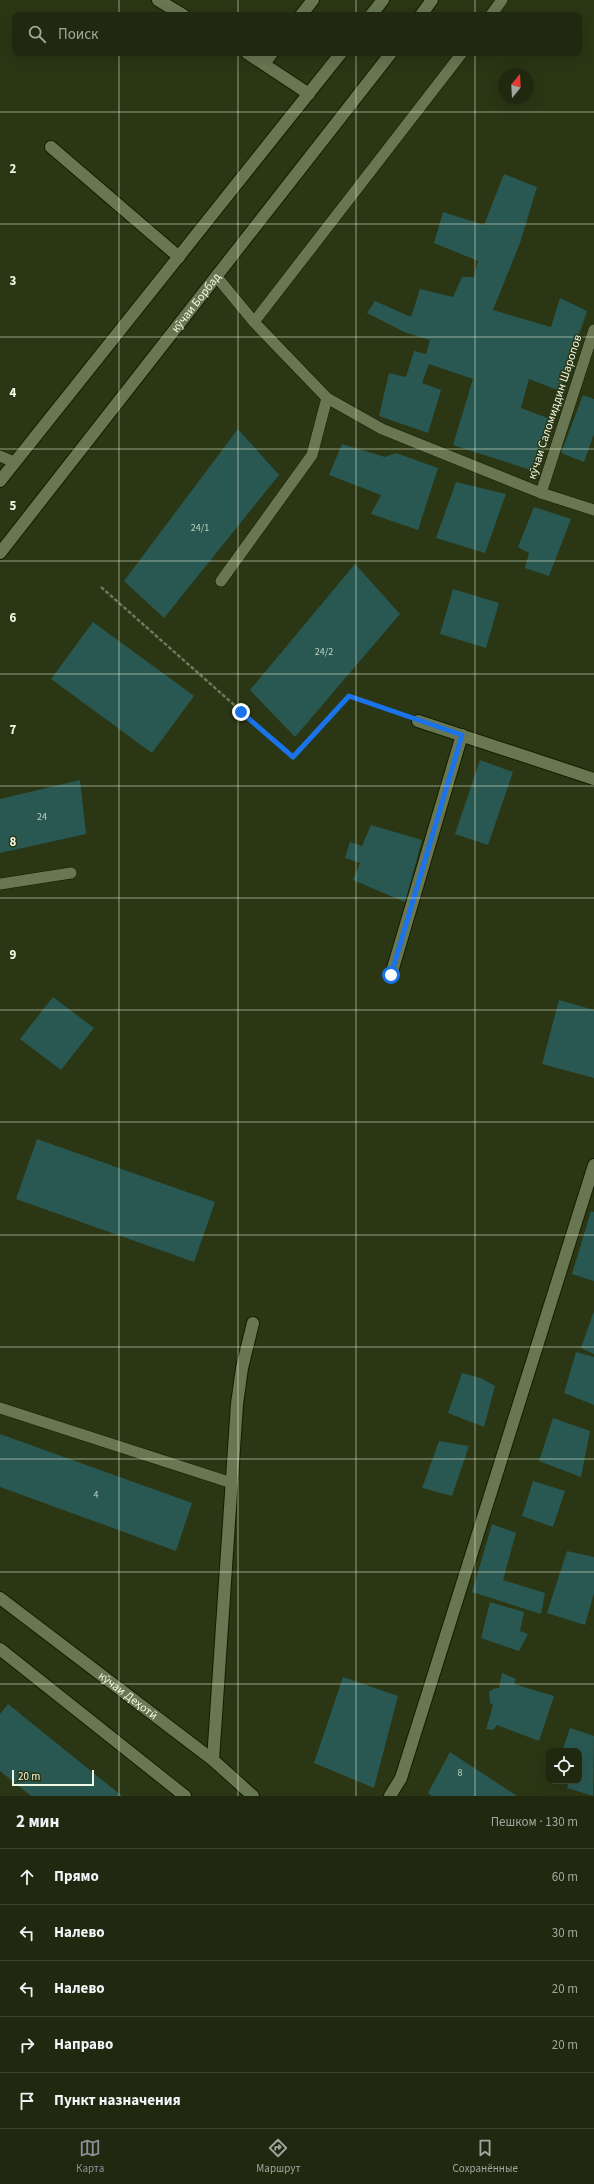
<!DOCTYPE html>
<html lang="ru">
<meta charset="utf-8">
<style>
body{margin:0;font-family:"Source Sans 3",sans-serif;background:#283018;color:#f1f3f6}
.controls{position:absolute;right:12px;bottom:12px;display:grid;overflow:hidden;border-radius:8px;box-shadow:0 4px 16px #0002}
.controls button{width:36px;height:36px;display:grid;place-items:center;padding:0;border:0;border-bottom:1px solid #3d442f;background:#20280f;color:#f1f3f6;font:20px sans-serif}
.compass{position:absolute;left:498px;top:68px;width:36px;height:36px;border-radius:50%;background:#20280f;box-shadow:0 4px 16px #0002;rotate:18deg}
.scale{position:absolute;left:12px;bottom:10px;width:82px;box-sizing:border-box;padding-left:4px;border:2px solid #f0f8e4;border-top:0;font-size:11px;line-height:14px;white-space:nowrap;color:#f0f8e4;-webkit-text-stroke:3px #2a3614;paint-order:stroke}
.stop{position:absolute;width:12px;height:12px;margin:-9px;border:3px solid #1a73e8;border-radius:50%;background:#fff}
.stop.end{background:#1a73e8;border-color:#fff;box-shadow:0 1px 4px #0008}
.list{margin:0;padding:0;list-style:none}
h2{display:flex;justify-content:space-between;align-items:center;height:52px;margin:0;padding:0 16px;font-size:17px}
h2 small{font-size:13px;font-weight:400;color:#a2a69e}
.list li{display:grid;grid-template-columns:26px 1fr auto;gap:12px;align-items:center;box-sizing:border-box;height:56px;padding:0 16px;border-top:1px solid #3d442f}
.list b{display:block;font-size:15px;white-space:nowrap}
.list em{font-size:13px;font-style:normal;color:#a2a69e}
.icon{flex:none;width:22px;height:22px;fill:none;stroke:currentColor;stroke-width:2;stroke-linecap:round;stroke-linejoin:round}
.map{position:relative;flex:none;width:594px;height:1796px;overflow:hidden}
.search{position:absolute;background:#20280f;box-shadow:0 4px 16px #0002;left:12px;right:12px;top:12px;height:44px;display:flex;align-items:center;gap:10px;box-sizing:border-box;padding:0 14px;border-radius:8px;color:#a2a69e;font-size:15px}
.sheet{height:332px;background:#20280f}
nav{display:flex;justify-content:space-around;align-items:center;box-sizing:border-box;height:56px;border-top:1px solid #3d442f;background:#20280f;font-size:11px;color:#a2a69e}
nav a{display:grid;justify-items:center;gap:2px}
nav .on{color:#8c9099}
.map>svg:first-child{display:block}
.building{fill:#295852}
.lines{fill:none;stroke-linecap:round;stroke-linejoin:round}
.lane-casing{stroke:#131d00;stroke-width:12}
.street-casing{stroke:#131d00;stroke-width:14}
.secondary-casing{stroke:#131d00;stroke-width:14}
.path{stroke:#6e795b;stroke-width:2.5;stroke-dasharray:4 2;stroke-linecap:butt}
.lane{stroke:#687652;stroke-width:11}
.street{stroke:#687652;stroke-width:12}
.secondary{stroke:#687652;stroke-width:12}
.route{stroke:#1a73e8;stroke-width:5}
.grid{fill:none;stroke:#f0f8e4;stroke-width:1;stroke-opacity:0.55}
.labels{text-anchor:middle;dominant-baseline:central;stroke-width:3;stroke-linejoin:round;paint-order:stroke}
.number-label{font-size:10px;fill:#bed0c0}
.street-label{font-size:12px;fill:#f0f8e4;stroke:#2a3614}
.grid-label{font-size:13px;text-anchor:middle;font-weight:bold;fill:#f0f8e4;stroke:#2a3614;stroke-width:3;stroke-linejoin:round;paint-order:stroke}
</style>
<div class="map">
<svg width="594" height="1796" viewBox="0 0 594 1796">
<rect width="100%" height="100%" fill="#2a3614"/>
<!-- building -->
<g class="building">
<polygon points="504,174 537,187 520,243 493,310 551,327 560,298 587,311 560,391 529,379 521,408 550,419 534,471 453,445 473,379 429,364 422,383 441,390 428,433 379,416 389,373 406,377 414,351 426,354 430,340 404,332 367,313 375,301 411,317 420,289 453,297 462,277 474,277 478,261 434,243 443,212 484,225"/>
<polygon points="583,395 594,399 594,434 584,462 561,453"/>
<polygon points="238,429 279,475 164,618 124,581"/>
<polygon points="342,444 385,457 396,453 438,468 418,530 371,514 381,495 329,475"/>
<polygon points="456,482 506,494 485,553 436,538"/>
<polygon points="534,507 571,519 549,576 525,568 529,553 518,547"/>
<polygon points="355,564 400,614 295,737 250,690"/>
<polygon points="453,589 499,603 486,648 440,634"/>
<polygon points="93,622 194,696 152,753 51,679"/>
<polygon points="480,760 513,772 488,845 455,834"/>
<polygon points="80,780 86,834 0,853 0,799"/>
<polygon points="371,825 422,840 405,902 353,880 360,863 345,858 350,842 362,846"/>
<polygon points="53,997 94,1028 61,1070 20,1039"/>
<polygon points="559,1000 594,1010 594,1078 542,1064"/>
<polygon points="37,1139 215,1202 194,1262 16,1199"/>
<polygon points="591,1211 594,1212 594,1281 572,1274"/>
<polygon points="594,1311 594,1354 581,1348"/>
<polygon points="576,1352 594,1357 594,1405 564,1393"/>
<polygon points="462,1373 481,1378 495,1386 484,1427 448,1413"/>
<polygon points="553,1418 590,1431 581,1477 539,1461"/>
<polygon points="0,1434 192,1503 176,1551 0,1487"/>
<polygon points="439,1441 469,1446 452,1496 422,1488"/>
<polygon points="533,1481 565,1491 553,1527 522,1516"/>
<polygon points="492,1524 516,1533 503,1580 545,1593 541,1614 472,1592"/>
<polygon points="567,1551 594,1557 594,1593 585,1625 547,1613"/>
<polygon points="490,1602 524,1612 520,1631 528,1634 519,1651 481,1638"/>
<polygon points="502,1673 516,1679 514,1684 554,1696 539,1741 497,1725 493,1730 486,1729 493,1705 490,1703 489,1692 493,1689 499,1688"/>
<polygon points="343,1677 398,1696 374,1788 314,1763"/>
<polygon points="8,1704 122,1796 31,1796 0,1771 0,1714"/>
<polygon points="570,1728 594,1736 593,1796 567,1788 569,1781 579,1781 579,1751 562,1751"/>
<polygon points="450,1752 517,1796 432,1796 428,1793"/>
</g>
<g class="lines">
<!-- lane casing -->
<g class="lane-casing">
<g id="lane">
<polyline points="491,15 502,0"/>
<polyline points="216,276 254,322 327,398 382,429 541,493 594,510"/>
<polyline points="254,322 462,53"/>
<polyline points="0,456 14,462"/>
<polyline points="541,493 594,330"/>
<polyline points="221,581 312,455 327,398"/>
<polyline points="0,884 71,873"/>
<polyline points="0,1408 232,1483"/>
</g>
</g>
<!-- street casing -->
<g class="street-casing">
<g id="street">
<polyline points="158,0 183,15"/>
<polyline points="301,15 313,0"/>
<polyline points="247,53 309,94"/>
<polyline points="264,64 272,53"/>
<polyline points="51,147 179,257"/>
<polyline points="418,721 594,779"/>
<polyline points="391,975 462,735"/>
<polyline points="213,1760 237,1404 242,1368 253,1323"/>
<polyline points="390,1796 401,1778 594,1165"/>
</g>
</g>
<!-- secondary casing -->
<g class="secondary-casing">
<g id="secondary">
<polyline points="371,15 383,0"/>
<polyline points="421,15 432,0"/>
<polyline points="0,481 341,53"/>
<path id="s1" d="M0,553L391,53"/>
<path id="s2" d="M0,1598L213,1760L253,1796"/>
<polyline points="0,1649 185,1796"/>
</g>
</g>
<!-- path -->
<polyline class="path" points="101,587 293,757 349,696 401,714"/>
<!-- lane -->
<use href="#lane" class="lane"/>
<!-- street -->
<use href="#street" class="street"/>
<!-- secondary -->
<use href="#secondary" class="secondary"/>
</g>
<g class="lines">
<!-- route -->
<polyline class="route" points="241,712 293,757 349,696 462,735 391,975"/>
</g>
<!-- grid -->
<path class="grid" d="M119,0V15M238,0V15M356,0V15M475,0V15M119,53V1796M238,53V1796M356,53V1796M475,53V1796M0,112H594M0,224H594M0,337H594M0,449H594M0,561H594M0,674H594M0,786H594M0,898H594M0,1010H594M0,1122H594M0,1235H594M0,1347H594M0,1459H594M0,1572H594M0,1684H594"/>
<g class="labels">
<!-- number labels -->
<g class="number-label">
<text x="200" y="528">24/1</text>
<text x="324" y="652">24/2</text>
<text x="42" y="817">24</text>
<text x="96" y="1495">4</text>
<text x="460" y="1773">8</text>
</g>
<!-- street labels -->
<g class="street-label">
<text stroke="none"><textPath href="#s1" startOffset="318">кӯчаи Борбад</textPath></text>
<text transform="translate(555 407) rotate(-72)">кӯчаи Саломиддин Шаропов</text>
<text stroke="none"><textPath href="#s2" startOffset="161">кӯчаи Деҳотӣ</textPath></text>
</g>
</g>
<g class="grid-label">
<text x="13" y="173">2</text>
<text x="13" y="285">3</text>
<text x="13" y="397">4</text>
<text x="13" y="510">5</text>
<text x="13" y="622">6</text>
<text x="13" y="734">7</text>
<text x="13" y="846">8</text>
<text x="13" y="959">9</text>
</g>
</svg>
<div class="controls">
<button><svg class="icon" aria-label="locate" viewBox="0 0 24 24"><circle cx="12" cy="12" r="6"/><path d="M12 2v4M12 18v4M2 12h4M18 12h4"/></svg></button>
</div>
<svg class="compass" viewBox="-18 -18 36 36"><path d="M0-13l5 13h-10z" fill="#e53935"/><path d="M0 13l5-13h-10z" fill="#a2a69e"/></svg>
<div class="scale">20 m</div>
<div class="stop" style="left:391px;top:975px"></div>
<div class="stop end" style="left:241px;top:712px"></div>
<div class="search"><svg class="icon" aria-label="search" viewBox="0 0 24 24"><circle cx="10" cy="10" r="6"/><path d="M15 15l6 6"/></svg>Поиск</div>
</div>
<section class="sheet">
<h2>2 мин<small>Пешком · 130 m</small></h2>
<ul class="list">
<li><svg class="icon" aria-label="ahead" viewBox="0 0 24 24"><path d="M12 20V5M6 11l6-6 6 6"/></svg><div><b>Прямо</b></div><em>60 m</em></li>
<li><svg class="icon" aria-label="left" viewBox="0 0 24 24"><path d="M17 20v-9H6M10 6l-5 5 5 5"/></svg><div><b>Налево</b></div><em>30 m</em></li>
<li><svg class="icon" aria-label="left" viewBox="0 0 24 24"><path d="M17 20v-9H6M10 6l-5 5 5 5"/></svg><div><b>Налево</b></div><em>20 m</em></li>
<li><svg class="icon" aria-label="right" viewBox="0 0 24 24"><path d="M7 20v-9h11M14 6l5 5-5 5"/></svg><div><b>Направо</b></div><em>20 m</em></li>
<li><svg class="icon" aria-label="arrive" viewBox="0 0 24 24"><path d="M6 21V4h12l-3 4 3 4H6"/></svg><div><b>Пункт назначения</b></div></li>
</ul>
</section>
<nav>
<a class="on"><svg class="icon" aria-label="map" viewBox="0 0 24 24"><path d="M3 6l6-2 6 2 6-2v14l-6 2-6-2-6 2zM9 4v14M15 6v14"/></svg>Карта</a>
<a><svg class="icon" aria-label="directions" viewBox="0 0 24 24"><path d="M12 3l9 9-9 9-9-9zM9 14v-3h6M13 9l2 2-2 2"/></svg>Маршрут</a>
<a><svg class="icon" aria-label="saved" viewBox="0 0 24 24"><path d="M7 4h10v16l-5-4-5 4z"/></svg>Сохранённые</a>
</nav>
